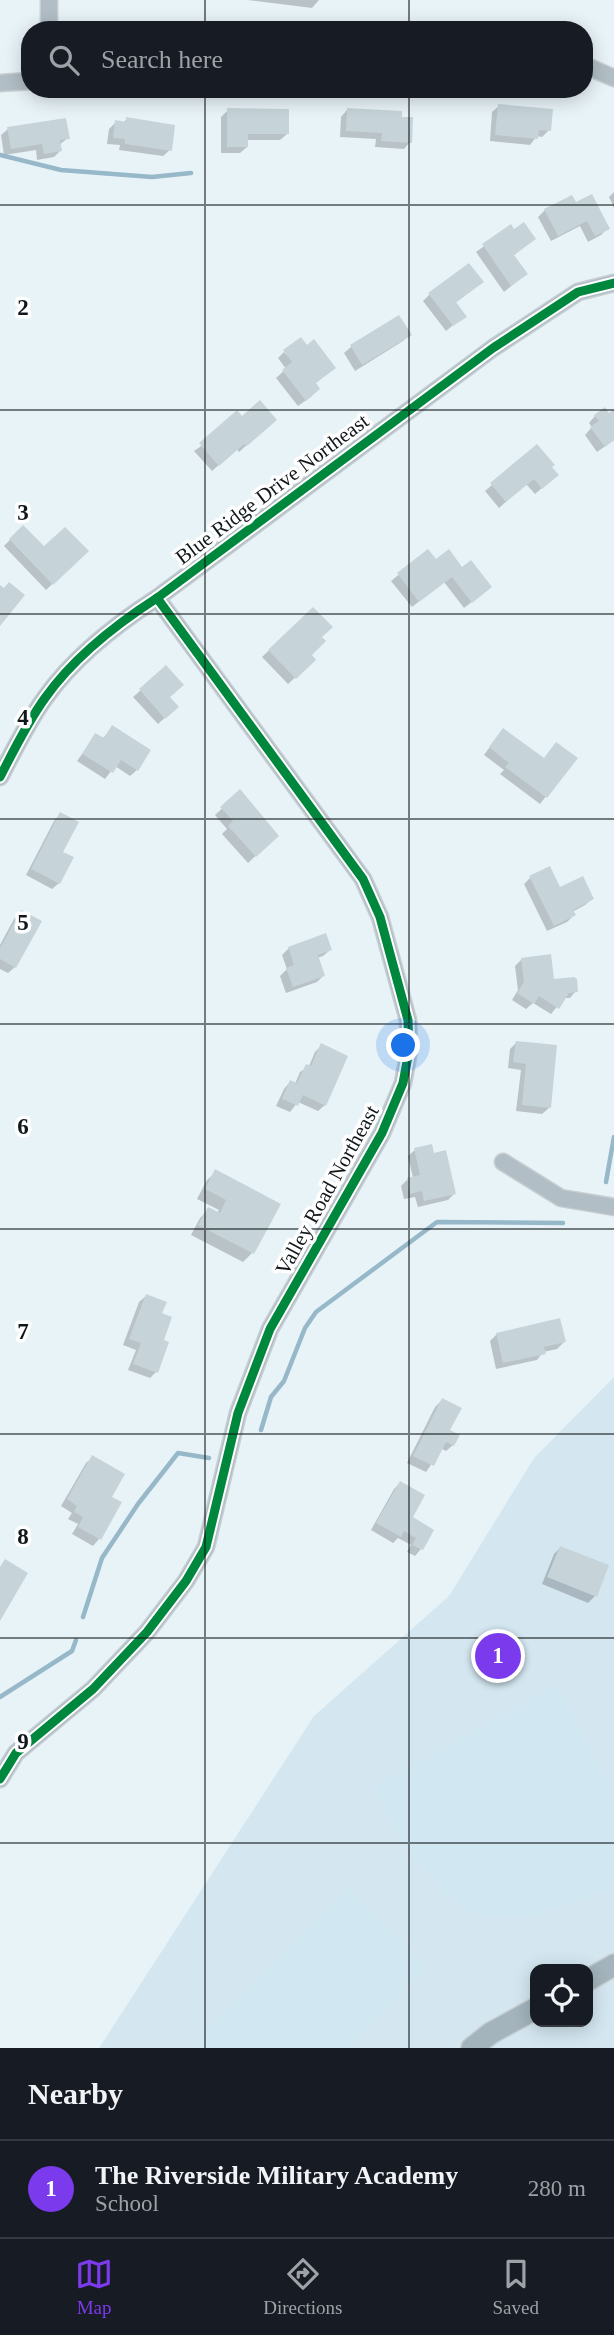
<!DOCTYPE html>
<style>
body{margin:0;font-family:"Times New Roman",serif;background:#242831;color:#f1f3f6}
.controls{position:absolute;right:21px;bottom:21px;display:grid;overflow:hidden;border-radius:14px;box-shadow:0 4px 18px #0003}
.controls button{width:63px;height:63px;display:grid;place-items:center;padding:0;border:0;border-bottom:2px solid #363941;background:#171b24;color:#f1f3f6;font:35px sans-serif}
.you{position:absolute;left:404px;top:1046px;width:24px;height:24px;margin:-18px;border:5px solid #fff;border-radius:50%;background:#1a73e8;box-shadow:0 0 0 10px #1a73e833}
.badge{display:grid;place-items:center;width:46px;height:46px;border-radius:50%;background:#7c3aed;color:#fff;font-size:23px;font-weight:700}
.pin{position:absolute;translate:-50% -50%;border:4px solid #fff;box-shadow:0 2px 7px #0006}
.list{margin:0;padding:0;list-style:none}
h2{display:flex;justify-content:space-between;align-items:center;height:91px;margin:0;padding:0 28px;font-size:30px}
h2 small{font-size:23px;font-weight:400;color:#9ea1a6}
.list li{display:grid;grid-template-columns:46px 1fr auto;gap:21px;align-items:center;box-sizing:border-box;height:98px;padding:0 28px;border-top:2px solid #363941}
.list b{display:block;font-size:26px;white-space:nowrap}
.list p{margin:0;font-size:23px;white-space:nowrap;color:#9ea1a6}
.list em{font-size:23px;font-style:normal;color:#9ea1a6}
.icon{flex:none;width:38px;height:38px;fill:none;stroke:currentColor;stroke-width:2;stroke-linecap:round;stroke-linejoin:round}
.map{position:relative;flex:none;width:614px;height:2048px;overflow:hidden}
.search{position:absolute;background:#171b24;box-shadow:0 4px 18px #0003;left:21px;right:21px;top:21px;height:77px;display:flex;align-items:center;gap:18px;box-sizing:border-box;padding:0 24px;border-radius:28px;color:#9ea1a6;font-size:26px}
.sheet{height:189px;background:#171b24}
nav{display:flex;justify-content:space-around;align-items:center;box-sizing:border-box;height:98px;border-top:2px solid #363941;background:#171b24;font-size:19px;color:#9ea1a6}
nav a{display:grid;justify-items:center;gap:4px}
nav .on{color:#7c3aed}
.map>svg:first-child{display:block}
.built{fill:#d4e7f1;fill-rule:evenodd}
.green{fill:#d1e7f2}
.shadow{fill:#0003}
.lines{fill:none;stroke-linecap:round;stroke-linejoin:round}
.stream{stroke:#96b8c9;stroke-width:4.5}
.building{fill:#c6d4da}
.street-casing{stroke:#c7cfd3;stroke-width:19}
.secondary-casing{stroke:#c7cfd3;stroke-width:24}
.street{stroke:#b1bec5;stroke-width:16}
.secondary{stroke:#a3b4bc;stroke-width:21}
.cycleway-casing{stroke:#fefefe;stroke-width:13}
.cycleway{stroke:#00873e;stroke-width:9}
.grid{fill:none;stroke:#10171a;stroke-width:2;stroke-opacity:0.55}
.labels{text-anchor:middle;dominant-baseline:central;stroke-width:7;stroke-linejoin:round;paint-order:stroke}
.street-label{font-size:21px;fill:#10171a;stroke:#fefefe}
.grid-label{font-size:23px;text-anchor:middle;font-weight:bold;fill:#10171a;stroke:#fefefe;stroke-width:7;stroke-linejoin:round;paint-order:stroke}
</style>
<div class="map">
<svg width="614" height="2048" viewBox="0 0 614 2048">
<rect width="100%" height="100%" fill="#e8f3f8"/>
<!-- built -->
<path class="built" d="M614,1377V2048H99L314,1716L449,1596L534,1458ZM535,1969H588V2022H535Z"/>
<!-- green -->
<g class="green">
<polygon points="559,1684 614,1800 614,1887 591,1897 531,1916 501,1918 470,1913 446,1895 399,1841 374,1787"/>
<polygon points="349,1889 427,1967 345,2048 189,2048"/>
</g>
<!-- shadow -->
<g class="shadow">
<polygon points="247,0 319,0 312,8"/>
<polygon points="499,106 549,130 542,137 537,136 530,145 490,141 492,112"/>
<polygon points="228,110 287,134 280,140 247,140 247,147 240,153 221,153 221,117"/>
<polygon points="347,110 410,142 404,149 375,147 376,139 340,137 341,117"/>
<polygon points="127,119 170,150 163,156 119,150 120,145 107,144 109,129 116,122 123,123"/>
<polygon points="8,129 68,138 59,145 60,151 54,157 37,160 36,150 4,155 1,135"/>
<polygon points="614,192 614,208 609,197"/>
<polygon points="575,205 608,228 601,235 588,242 580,226 551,241 538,217 545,210"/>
<polygon points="510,227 514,231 534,239 513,256 526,274 504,292 476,252"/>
<polygon points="475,288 455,303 464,316 446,331 423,301 430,294"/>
<polygon points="399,317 410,334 403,341 355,371 344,353 351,347"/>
<polygon points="284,352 314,384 312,396 298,406 276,378 286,369 278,358"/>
<polygon points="614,411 614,440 597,452 585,435 592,427 589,423 595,416 609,415"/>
<polygon points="242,418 268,426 239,452 237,449 212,471 194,451"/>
<polygon points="550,468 550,481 535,494 526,484 499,508 485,491 492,485"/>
<polygon points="23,527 44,549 86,551 46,590 4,546"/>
<polygon points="428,551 436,561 483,593 464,608 444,582 412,607 391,581"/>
<polygon points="313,609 320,637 310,655 314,660 288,684 262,657"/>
<polygon points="166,668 170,713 158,724 133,697"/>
<polygon points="113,727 137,770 130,776 115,766 105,779 77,761 96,735 102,739"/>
<polygon points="497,737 543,760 575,759 540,804 500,774 504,770 484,755"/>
<polygon points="240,792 277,836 248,863 222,834 227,829 215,815"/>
<polygon points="60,814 59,883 52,889 26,875 54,821"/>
<polygon points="530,878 559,890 592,899 585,905 572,912 574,915 567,922 547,931 524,884"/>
<polygon points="21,912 15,967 8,973 0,969 0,945 14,919"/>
<polygon points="289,948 330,950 323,956 317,958 323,976 317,982 286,993 280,976 287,969 282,955"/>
<polygon points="522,959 552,981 576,991 570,998 564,998 551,1014 533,1003 526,1009 512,1000 518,990 515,966"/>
<polygon points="516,1043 549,1108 542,1114 516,1111 521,1070 508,1068 510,1049"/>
<polygon points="321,1046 325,1105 318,1111 298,1102 290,1112 276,1106 284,1089 290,1082 295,1084 300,1072 309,1066 315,1052"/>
<polygon points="415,1150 454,1194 448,1200 418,1207 415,1197 404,1199 401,1186 408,1179 413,1178 408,1156"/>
<polygon points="216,1172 278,1205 252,1253 243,1262 191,1235 200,1218 209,1209 217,1213 219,1210 197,1199 207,1180"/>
<polygon points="146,1296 160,1314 161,1341 156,1372 150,1378 128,1370 136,1350 123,1345 139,1302"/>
<polygon points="497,1334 564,1342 557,1349 543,1352 537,1360 496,1369 490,1341"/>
<polygon points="442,1400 453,1445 446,1451 442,1449 426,1472 407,1463 435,1407"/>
<polygon points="93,1457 110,1497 99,1539 93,1546 72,1534 78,1524 68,1519 72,1513 61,1506 86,1463"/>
<polygon points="400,1483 410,1518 432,1530 421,1549 415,1556 407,1552 411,1545 398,1538 393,1543 371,1530 394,1489"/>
<polygon points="560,1548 595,1596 588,1603 542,1584 554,1554"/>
</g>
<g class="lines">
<!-- stream -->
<g class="stream">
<polyline points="0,155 61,170 152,177 191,173"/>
<polyline points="606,1182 614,1137"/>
<polyline points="261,1430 271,1397 284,1381 305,1328 316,1312 437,1222 563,1223"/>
<polyline points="83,1617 102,1558 138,1504 178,1453 209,1458"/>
<polyline points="0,1697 72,1651 76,1640"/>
</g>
</g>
<!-- building -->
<g class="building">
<polygon points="498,104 553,109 551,131 539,130 538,139 495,135"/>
<polygon points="227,108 289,109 289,134 248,134 248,147 227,147"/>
<polygon points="347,108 402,111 402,117 413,117 412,143 381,141 382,133 346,131"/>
<polygon points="126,117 175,125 172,151 125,144 125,139 113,138 115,120 126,122"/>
<polygon points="66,118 70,139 60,140 62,151 44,154 42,144 11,149 7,127"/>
<polygon points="592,194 610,229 595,236 587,221 558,236 544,209 572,195 576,202"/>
<polygon points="524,222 536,239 514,255 528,274 511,286 482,244 511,224 514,229"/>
<polygon points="469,263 484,282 456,302 467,317 453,326 428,293"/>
<polygon points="399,315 412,335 362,365 350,345"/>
<polygon points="301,337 307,345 314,339 336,368 316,383 320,389 306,401 282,370 292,362 283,350"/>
<polygon points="260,400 277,420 247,446 244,444 219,466 199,443 237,410 242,416"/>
<polygon points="605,407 609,413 614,409 614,440 605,447 590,427 599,421 594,415"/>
<polygon points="537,444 555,465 552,467 559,475 542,489 534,479 506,502 490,483"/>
<polygon points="23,525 44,546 65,527 89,551 53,585 9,539"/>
<polygon points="428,549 436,559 449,549 462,567 471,560 492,587 472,603 452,577 419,602 397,573"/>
<polygon points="9,582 25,595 0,626 0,585 4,588"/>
<polygon points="313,607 333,627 322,637 326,641 312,655 316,660 296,679 268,650"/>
<polygon points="166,665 184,685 170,697 179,707 165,719 139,689"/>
<polygon points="112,725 151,750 138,771 121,760 113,773 82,754 95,733 104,738"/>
<polygon points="503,728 544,758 556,742 578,758 547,798 505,767 509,763 489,747"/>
<polygon points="240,789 279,836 256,857 228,826 233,821 220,807"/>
<polygon points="60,812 79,822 63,852 74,857 60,884 31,869"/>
<polygon points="550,866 560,887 583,876 594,899 573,910 576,915 554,926 529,876"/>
<polygon points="21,910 42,921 16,968 0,959 0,948"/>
<polygon points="326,933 332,950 318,955 325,976 293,987 286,968 294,965 288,947"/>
<polygon points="551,954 554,979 574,977 577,979 578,992 569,993 559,1009 539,996 534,1004 517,993 524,982 521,958"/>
<polygon points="516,1041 557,1045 551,1108 522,1105 526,1064 513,1062"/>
<polygon points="321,1043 348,1056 326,1106 303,1095 298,1106 282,1099 290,1080 297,1083 306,1064 311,1066"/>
<polygon points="432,1144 434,1153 446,1150 456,1194 424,1201 422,1191 410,1194 407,1178 420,1175 414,1148"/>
<polygon points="215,1169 281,1204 254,1254 198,1225 208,1207 220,1213 226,1200 205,1189"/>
<polygon points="146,1294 167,1302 162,1313 172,1317 164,1340 169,1342 158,1373 133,1364 141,1343 129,1339"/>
<polygon points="560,1318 566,1342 544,1347 546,1354 503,1363 496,1333"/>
<polygon points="442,1398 462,1408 450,1430 460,1435 454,1446 446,1442 434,1466 413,1456"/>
<polygon points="92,1455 125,1474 112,1497 122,1502 101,1540 78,1527 83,1517 74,1512 77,1506 67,1499"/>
<polygon points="400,1481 425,1495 413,1517 434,1530 423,1550 412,1545 416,1538 404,1531 401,1537 376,1523"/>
<polygon points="560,1546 609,1565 597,1597 547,1577"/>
<polygon points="5,1559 28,1573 0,1621 0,1567"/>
</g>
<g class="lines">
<!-- street casing -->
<g class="street-casing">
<g id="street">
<polyline points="49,30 49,0"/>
<polyline points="584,65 614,78"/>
<polyline points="0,83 30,81"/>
<path d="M0,777C14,750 27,723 45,698C74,657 115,625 157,598L493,348L578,292L614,283"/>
<polyline points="503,1162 561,1198 614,1207"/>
<polyline points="0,1779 16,1753 93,1689 147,1632 186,1581 206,1547 238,1413 270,1329 382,1133 403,1083 409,1051 408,1020 380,917 363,879 157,598"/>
</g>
</g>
<!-- secondary casing -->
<g class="secondary-casing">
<g id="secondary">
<polyline points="588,1980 614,1965"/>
<polyline points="472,2048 491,2033 535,2009"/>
</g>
</g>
<!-- street -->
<use href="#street" class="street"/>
<!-- secondary -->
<use href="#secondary" class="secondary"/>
<!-- cycleway casing -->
<g class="cycleway-casing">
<g id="cycleway">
<path d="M0,777C14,750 27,723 45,698C74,657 115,625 157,598L493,348L578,292L614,283"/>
<polyline points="0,1779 16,1753 93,1689 147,1632 186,1581 206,1547 238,1413 270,1329 382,1133 403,1083 409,1051 408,1020 380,917 363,879 157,598"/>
</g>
</g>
<!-- cycleway -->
<use href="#cycleway" class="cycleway"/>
</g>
<!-- grid -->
<path class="grid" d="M205,0V30M409,0V30M205,89V2048M409,89V2048M0,205H614M0,410H614M0,614H614M0,819H614M0,1024H614M0,1229H614M0,1434H614M0,1638H614M0,1843H614"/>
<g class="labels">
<!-- street labels -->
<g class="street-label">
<text transform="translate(272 489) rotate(-37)">Blue Ridge Drive Northeast</text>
<text transform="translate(327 1190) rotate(-61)">Valley Road Northeast</text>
</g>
</g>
<g class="grid-label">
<text x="23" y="315">2</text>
<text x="23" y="520">3</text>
<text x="23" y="725">4</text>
<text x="23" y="930">5</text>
<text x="23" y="1134">6</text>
<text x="23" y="1339">7</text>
<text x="23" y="1544">8</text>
<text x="23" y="1749">9</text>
</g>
</svg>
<div class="controls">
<button><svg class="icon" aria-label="locate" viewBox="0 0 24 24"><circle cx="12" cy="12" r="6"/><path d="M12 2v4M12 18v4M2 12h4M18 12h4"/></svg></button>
</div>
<div class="you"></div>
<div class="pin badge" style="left:498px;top:1656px">1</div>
<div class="search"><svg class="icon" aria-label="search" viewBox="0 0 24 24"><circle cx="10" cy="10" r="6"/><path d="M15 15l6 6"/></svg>Search here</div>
</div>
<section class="sheet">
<h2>Nearby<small></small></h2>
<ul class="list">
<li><span class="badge">1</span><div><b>The Riverside Military Academy</b><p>School</p></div><em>280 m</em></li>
</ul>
</section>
<nav>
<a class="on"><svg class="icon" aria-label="map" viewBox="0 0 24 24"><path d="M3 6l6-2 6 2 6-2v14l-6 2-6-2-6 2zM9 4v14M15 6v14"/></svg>Map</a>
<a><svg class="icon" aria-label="directions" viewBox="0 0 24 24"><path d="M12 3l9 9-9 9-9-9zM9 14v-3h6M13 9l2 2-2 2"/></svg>Directions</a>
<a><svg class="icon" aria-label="saved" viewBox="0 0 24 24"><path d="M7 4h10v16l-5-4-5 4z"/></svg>Saved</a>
</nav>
